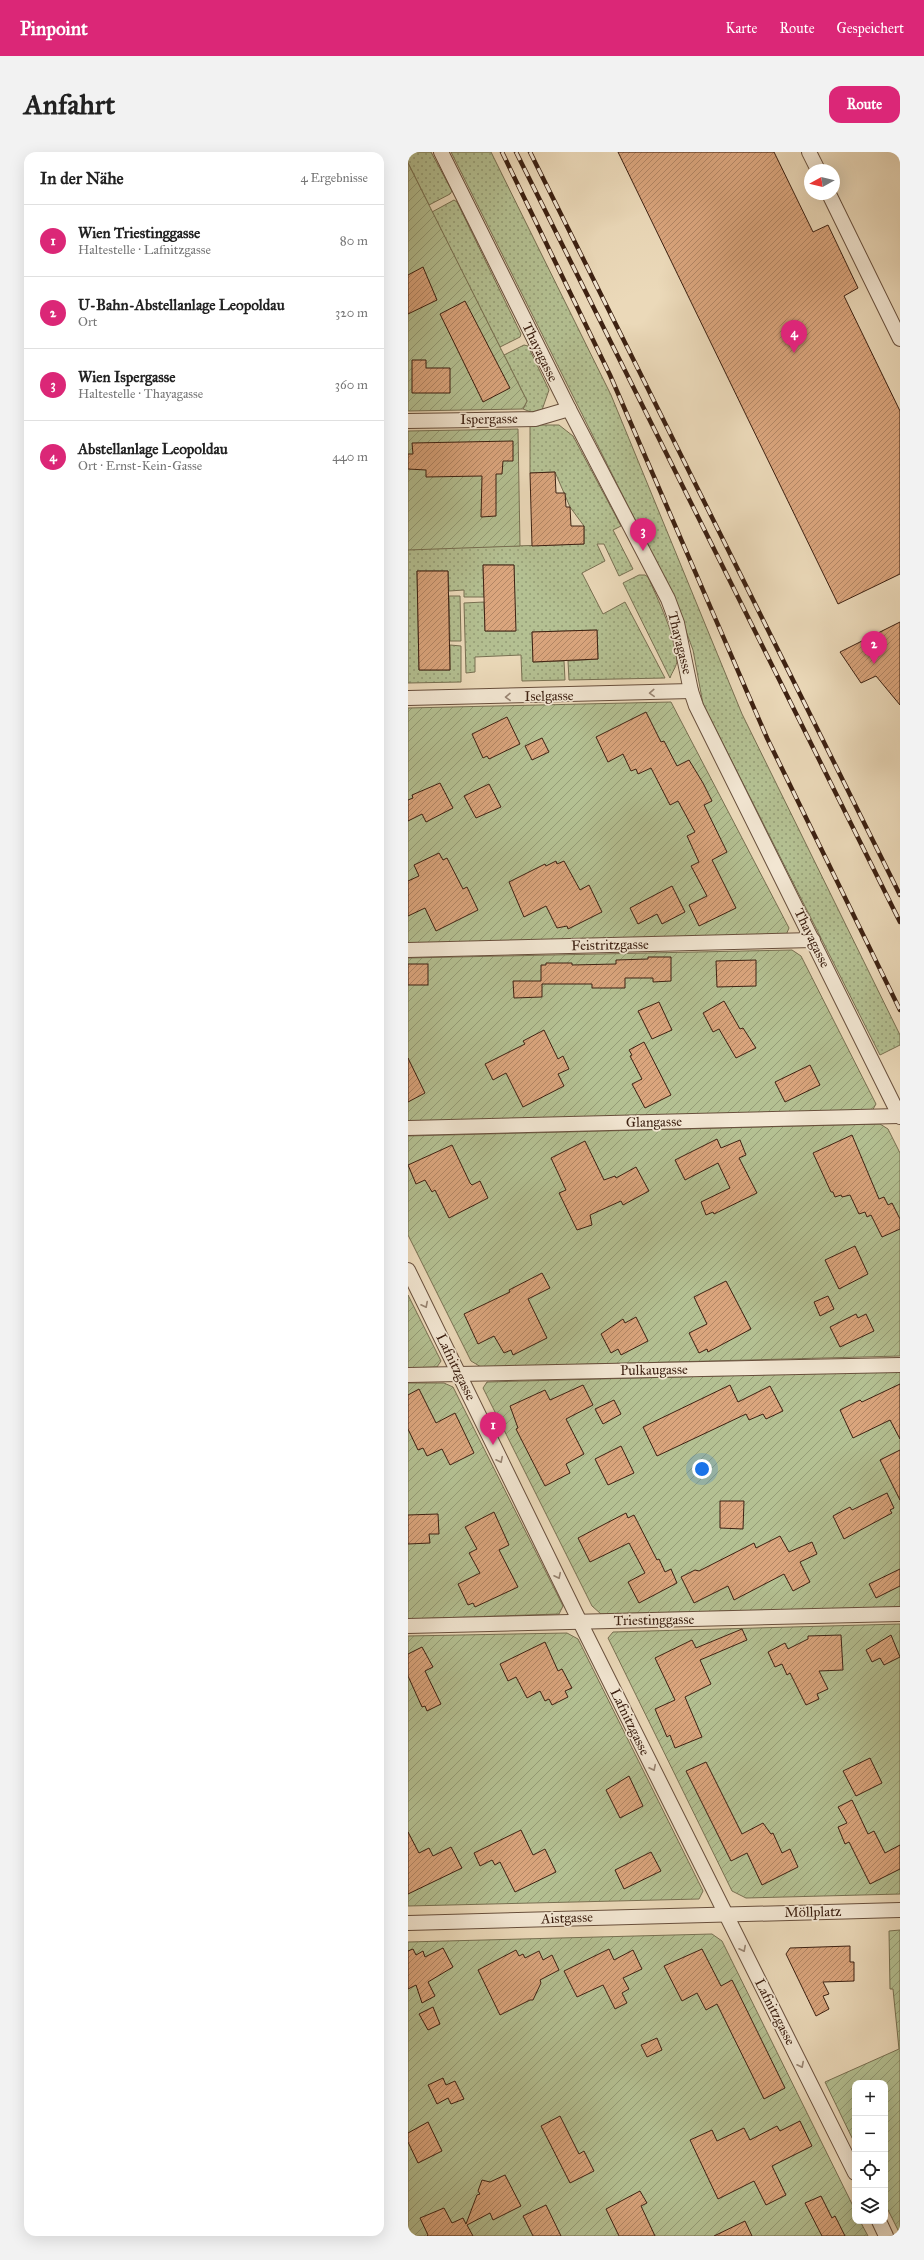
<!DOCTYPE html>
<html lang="de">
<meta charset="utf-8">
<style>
body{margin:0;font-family:"IM FELL Great Primer",serif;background:#f2f2f2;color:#222}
.controls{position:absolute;right:12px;bottom:12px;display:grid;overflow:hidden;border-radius:8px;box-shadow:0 4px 16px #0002}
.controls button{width:36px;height:36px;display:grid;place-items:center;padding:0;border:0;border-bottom:1px solid #e0e0e0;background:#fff;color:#222;font:20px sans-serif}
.compass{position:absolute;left:396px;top:12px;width:36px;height:36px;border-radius:50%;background:#fff;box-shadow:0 4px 16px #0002;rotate:262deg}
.you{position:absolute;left:294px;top:1317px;width:14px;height:14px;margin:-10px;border:3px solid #fff;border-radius:50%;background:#1a73e8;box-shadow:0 0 0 6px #1a73e833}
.badge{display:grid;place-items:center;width:26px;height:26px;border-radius:50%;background:#db2777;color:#fff;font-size:13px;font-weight:700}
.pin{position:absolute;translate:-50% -33px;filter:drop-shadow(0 1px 2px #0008)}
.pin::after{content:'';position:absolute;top:21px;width:14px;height:12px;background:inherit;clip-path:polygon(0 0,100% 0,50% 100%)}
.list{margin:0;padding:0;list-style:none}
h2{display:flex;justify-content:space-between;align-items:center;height:52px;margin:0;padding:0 16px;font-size:17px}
h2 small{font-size:13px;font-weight:400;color:#767676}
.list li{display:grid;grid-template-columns:26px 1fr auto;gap:12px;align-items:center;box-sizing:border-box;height:72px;padding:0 16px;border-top:1px solid #e0e0e0}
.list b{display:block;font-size:15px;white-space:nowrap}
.list p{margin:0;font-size:13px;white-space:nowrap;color:#767676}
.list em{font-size:13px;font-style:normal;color:#767676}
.icon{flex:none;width:22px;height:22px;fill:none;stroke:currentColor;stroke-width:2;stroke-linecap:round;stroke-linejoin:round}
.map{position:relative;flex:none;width:492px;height:2084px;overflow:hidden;border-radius:12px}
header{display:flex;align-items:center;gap:24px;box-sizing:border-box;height:56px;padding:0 20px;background:#db2777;color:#fff}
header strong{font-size:19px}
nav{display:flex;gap:22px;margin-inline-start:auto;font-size:14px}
.intro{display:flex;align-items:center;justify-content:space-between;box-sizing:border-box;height:96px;padding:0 24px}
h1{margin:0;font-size:28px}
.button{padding:10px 18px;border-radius:12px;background:#db2777;color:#fff;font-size:14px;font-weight:700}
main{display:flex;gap:24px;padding:0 24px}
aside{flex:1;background:#fff;border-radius:12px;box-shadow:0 4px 16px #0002}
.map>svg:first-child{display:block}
.grass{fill:url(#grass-dots);stroke:#787052}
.garden{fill:url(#garden-furrows);stroke:#787052}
.building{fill:url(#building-hatch);stroke:#3d2112}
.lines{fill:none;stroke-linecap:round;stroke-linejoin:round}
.street-casing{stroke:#684f3c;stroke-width:16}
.street{stroke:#f2e6d2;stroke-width:14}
.rail-casing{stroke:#3d2112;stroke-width:4.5}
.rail{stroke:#f2e6d2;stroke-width:3;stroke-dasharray:9;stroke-linecap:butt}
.oneway{stroke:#988472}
.labels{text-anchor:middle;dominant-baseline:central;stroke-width:3.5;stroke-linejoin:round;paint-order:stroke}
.street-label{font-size:14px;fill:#3d2112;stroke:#f2e6d2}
</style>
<header>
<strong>Pinpoint</strong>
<nav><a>Karte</a><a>Route</a><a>Gespeichert</a></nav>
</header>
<div class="intro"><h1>Anfahrt</h1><a class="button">Route</a></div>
<main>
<aside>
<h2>In der Nähe<small>4 Ergebnisse</small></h2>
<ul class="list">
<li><span class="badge">1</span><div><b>Wien Triestinggasse</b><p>Haltestelle · Lafnitzgasse</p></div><em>80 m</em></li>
<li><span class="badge">2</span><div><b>U-Bahn-Abstellanlage Leopoldau</b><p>Ort</p></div><em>320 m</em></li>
<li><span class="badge">3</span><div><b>Wien Ispergasse</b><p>Haltestelle · Thayagasse</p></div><em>360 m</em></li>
<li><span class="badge">4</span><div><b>Abstellanlage Leopoldau</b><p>Ort · Ernst-Kein-Gasse</p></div><em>440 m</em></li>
</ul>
</aside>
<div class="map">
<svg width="492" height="2084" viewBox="0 0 492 2084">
<defs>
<pattern id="grass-dots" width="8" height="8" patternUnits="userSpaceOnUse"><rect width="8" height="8" fill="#b4c092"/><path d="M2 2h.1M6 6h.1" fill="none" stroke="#949c76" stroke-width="1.8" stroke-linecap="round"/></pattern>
<pattern id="garden-furrows" width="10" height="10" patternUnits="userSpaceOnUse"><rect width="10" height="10" fill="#b4c092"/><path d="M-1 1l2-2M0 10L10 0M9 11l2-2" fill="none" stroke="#949c76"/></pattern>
<pattern id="building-hatch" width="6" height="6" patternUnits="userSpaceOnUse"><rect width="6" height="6" fill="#daa57d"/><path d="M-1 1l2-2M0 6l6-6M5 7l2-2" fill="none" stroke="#b28665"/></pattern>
</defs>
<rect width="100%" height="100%" fill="#ebd9b9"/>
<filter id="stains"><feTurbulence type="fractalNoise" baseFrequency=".005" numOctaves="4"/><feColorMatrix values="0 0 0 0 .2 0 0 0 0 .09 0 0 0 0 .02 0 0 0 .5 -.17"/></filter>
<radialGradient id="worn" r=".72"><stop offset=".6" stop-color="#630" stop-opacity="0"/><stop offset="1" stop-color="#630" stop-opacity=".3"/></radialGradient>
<!-- grass -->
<g class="grass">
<polygon points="0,0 23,0 44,39 42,42 21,53 0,11"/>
<polygon points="43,0 83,0 203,243 334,562 492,883 492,893 472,903 295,552 285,498 265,444"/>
<polygon points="46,48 49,50 113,182 112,185 92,195 24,60"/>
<polygon points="116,193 120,194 141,238 134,258 123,260 115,257 119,249 96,203"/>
<polygon points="122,273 151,273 165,284 213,374 205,378 225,417 211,424 196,392 189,392 197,409 174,421 195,462 217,450 257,526 161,528 160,509 190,507 189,478 124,480 125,510 156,509 157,528 114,529 113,503 67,505 67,520 58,521 56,451 76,450 77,479 107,479 106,413 75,413 76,445 56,445 56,438 41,439 40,419 9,419 11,518 42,518 42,493 53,494 53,530 0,531 0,397 176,392 176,374 162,355 147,320 122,321"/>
<path d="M231,423H237L240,425C248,443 270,490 269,508C269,514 264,520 262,526L215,431Z"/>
<polygon points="41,444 52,444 53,489 42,489"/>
</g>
<!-- garden -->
<g class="garden">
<polygon points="0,11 119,249 115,257 0,259"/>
<polygon points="110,277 112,394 0,398 0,279"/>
<polygon points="263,550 381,776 378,783 0,792 0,556"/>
<polygon points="384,798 393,804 468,952 464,959 0,970 0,806"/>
<polygon points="472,972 480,977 492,1001 492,1204 73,1215 63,1209 0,1083 0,984"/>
<polygon points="0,1143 33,1209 29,1215 0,1216"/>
<polygon points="492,1219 492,1455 193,1462 184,1454 75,1236 79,1230"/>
<polygon points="0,1231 36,1231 45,1235 155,1454 151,1462 0,1467"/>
<polygon points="492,1472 492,1742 338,1746 324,1739 200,1486 205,1480"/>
<polygon points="159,1481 170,1487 295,1739 291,1747 0,1754 0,1484"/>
<polygon points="492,1778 492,2082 477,2052 477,1931 447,1931 447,1992 417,1930 491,1897 485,1837 482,1837 481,1779"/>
<polygon points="304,1782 314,1789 447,2058 447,2069 452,2069 460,2084 0,2084 0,1790"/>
</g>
<!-- building -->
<g class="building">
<polygon points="210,0 366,0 405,80 420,73 450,136 436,144 492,259 492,422 430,452"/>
<polygon points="15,115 29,148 0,162 0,123"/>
<polygon points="57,149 102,236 75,250 32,162"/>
<polygon points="4,208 18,208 18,216 42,216 42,241 4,241"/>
<polygon points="105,289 105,309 95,309 94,322 88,322 88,364 73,365 74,324 18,325 18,318 0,317 0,302 5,302 4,291"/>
<polygon points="147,320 148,341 157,341 158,355 162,355 163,374 176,374 176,392 124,394 122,321"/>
<polygon points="75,413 106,413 108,479 77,479"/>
<polygon points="9,419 40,419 42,518 11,518"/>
<polygon points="492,470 492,553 468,524 453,531 432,500"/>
<polygon points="189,478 190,507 125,510 124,480"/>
<polygon points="238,560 253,590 256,589 269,614 281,608 295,631 304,649 296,653 319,700 304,708 328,756 291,774 281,753 299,744 283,714 291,710 279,684 287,680 270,649 262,653 243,616 230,622 228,617 223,619 215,602 200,610 188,585"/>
<polygon points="99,565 112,592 81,607 79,604 75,606 64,582"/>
<polygon points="134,586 141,600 124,608 117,594"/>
<polygon points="32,631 45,656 18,670 14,662 0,669 0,648 5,646 4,643"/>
<polygon points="81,632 93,655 68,666 56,644"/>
<polygon points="31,701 35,708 39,706 55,737 59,735 70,758 28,779 17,756 0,764 0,729 11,724 6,713"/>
<polygon points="148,709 149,712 156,709 172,738 181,733 194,760 160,777 159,774 149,776 138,754 116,765 101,730 137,712 138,714"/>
<polygon points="264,734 277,760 254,772 249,762 230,772 222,756"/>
<polygon points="240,805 263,805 263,829 245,830 245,826 217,826 217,836 184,836 184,832 134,832 134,845 106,846 105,829 133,829 133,813 138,813 138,811 164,811 164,813 208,812 208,808 240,807"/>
<polygon points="348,808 348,834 309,835 308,809"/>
<rect x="0" y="812" width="20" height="21"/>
<polygon points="316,849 332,877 335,876 348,896 328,906 311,877 305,880 295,861"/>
<polygon points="251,850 264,878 244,887 230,859"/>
<polygon points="136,878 150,907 155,904 161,917 150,922 156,934 115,955 98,921 85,928 77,912 117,892 115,889"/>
<polygon points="236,890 263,943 237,956 224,932 234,927 222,904 224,903 221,898"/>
<polygon points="0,906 17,941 0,950"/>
<polygon points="402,913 412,933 377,950 367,930"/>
<polygon points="444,983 471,1047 476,1045 480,1053 484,1051 492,1067 492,1077 474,1085 463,1063 459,1065 457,1060 451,1062 442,1043 434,1045 433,1043 427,1045 425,1040 423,1040 405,1001"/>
<polygon points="309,987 313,996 332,988 338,1003 331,1006 349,1041 306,1062 305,1060 298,1063 293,1050 322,1036 310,1011 277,1028 267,1008"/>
<polygon points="177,989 196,1028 207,1024 208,1026 228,1015 241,1039 215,1053 213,1049 182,1063 184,1073 169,1078 151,1041 158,1038 143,1006"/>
<polygon points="44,993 62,1031 64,1033 72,1029 80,1046 41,1066 27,1038 24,1040 17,1028 8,1032 0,1013"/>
<polygon points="447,1094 460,1122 431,1137 417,1108"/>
<polygon points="134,1121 142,1136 120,1147 139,1186 105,1203 103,1198 96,1201 86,1184 70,1192 56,1162 102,1140 101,1138"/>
<polygon points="318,1129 343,1177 300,1200 299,1197 291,1201 281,1181 299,1172 286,1145"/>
<polygon points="420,1144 426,1157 412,1164 406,1150"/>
<polygon points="448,1162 450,1166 458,1162 466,1179 432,1195 422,1175"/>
<polygon points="228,1165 240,1189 213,1203 210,1197 203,1201 193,1182 215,1167 217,1171"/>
<polygon points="492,1232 492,1287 482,1268 445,1286 432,1258 452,1248 454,1250"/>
<polygon points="175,1233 185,1253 158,1267 176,1302 158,1312 162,1321 137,1334 108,1277 110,1276 102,1254 137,1238 142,1248"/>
<polygon points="322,1233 330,1250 362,1234 375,1259 358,1267 355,1262 341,1268 338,1262 249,1304 235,1275"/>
<polygon points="11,1237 28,1271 47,1261 66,1301 42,1313 34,1297 19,1304 15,1296 10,1298 0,1277 0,1243"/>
<polygon points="206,1248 213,1262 195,1272 187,1257"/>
<polygon points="213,1294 226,1321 200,1333 187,1307"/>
<polygon points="492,1298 492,1348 472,1308"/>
<polygon points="479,1341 486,1356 482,1358 484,1361 436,1387 425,1364 442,1355 444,1358"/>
<polygon points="312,1349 336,1349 335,1377 312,1376"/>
<polygon points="86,1360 101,1393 91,1398 110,1435 67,1455 65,1451 60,1453 50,1432 72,1421 61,1401 69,1397 57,1375"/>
<polygon points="218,1361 220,1366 226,1363 249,1408 251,1407 257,1420 263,1417 269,1431 231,1451 220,1430 237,1421 221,1391 182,1410 170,1386"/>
<polygon points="30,1362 31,1382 21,1382 22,1391 0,1392 0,1363"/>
<polygon points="372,1384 381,1400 404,1390 409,1402 392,1410 402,1430 385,1439 376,1422 326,1448 320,1434 286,1451 273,1425 287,1418 291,1419 346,1391 348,1396"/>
<polygon points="492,1417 492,1434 468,1446 461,1432"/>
<polygon points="334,1477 339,1488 292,1508 303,1532 277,1545 294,1585 267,1596 262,1583 259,1585 247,1557 267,1548 247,1506 284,1488 288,1496"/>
<polygon points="433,1483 435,1518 411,1519 420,1537 409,1542 411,1547 398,1553 382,1521 379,1523 374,1512 367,1515 360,1500 377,1491 380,1497 400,1487 400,1484"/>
<polygon points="483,1483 492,1505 476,1513 472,1506 464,1510 458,1498"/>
<polygon points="137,1490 150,1519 154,1517 164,1536 157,1539 160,1545 144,1553 141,1547 137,1549 132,1539 119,1546 108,1525 100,1529 92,1512"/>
<polygon points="14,1495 25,1515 17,1519 33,1552 19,1559 17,1554 14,1555 0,1524 0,1502"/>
<polygon points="462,1606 474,1631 448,1644 435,1619"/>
<polygon points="298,1610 334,1682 355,1671 363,1682 365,1681 374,1701 382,1697 390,1715 354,1733 339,1701 323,1709 278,1619"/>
<polygon points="221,1624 235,1654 212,1666 198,1638"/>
<polygon points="444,1648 460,1682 466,1679 477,1701 492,1693 492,1717 462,1732 441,1690 437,1692 430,1675 439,1671 430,1655"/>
<polygon points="113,1678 125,1703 137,1697 148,1720 107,1740 92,1710 87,1713 84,1708 72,1714 66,1701"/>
<polygon points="0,1680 11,1701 21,1696 25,1704 43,1695 54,1716 0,1742"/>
<polygon points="243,1700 253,1719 216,1737 207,1718"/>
<polygon points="442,1794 442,1810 446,1810 446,1829 415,1830 421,1842 415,1844 421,1857 408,1864 378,1802 382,1796"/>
<polygon points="35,1796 45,1815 20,1830 27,1844 14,1851 8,1833 0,1837 0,1799 5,1797 8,1803 15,1799 17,1805"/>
<polygon points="201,1797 206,1808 225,1798 234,1817 215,1826 221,1837 214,1841 219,1851 207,1857 195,1833 169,1845 156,1819"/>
<polygon points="294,1797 313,1834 324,1828 377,1936 356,1947 309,1852 298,1858 289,1841 274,1849 256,1814"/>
<polygon points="108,1798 111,1804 115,1802 117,1806 131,1799 135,1808 144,1803 151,1818 132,1828 133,1831 125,1848 122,1848 92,1863 70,1818"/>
<polygon points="25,1855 32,1872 20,1878 11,1862"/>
<polygon points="249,1886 254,1898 239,1905 233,1893"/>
<polygon points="35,1926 38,1933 47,1929 56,1947 43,1952 40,1946 29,1952 20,1933"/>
<polygon points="152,1964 171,2002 176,1999 186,2019 162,2031 133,1974"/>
<polygon points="392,1969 404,1994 364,2014 378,2043 358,2053 346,2029 310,2047 282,1988 304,1978 309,1989 336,1976 342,1988 369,1974 372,1979"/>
<polygon points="20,1970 34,1999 10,2011 0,1990 0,1981"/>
<polygon points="97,2023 113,2054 85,2068 82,2061 59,2073 65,2084 19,2084 20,2083 12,2066 36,2056 44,2071 55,2066 58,2072 69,2043 72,2042 70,2039 74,2028 82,2030"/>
<polygon points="232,2039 239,2051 233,2054 247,2084 211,2084 198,2057"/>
<polygon points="413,2044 424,2066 427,2064 437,2084 414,2084 397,2051"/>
<polygon points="138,2053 153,2084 125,2084 115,2064"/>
<polygon points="337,2069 344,2084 306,2084"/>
</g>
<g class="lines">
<!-- street casing -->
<g class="street-casing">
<g id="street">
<polyline points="33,0 161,257 260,447 269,471 283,539 288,554 492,965"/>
<polyline points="401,0 410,18"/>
<polyline points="421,42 492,187"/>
<polyline points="0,269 127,267 161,257"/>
<polyline points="0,546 283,539"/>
<polyline points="0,798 405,788"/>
<polyline points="0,976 491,964"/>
<polyline points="0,1118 172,1470 447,2021"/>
<polyline points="0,1223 492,1213"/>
<polyline points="0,1474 492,1462"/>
<polyline points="0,1771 492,1758"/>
<polyline points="471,2069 478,2084"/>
</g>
</g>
<!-- street -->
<use href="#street" class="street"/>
<!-- rail casing -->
<g class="rail-casing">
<g id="rail">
<polyline points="94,0 202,223 359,586 492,858"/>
<polyline points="108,0 492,770"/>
<polyline points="122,0 492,743"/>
</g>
</g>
<!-- rail -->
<use href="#rail" class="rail"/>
</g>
<!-- one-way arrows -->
<defs><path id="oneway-chevron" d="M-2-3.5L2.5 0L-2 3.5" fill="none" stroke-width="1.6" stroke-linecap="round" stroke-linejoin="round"/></defs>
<g class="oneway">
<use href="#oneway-chevron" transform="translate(244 541) rotate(177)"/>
<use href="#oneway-chevron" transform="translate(100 545) rotate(179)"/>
<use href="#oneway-chevron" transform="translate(17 1153) rotate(63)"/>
<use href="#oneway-chevron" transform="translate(92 1308) rotate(64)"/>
<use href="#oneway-chevron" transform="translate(150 1424) rotate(64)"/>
<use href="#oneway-chevron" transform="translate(245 1616) rotate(64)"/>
<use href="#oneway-chevron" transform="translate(335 1797) rotate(63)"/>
<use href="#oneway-chevron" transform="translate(393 1913) rotate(63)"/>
</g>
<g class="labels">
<!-- street labels -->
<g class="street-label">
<text transform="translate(132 200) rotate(64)">Thayagasse</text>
<text transform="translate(81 267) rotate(-1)">Ispergasse</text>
<text transform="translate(272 491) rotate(76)">Thayagasse</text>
<text transform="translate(141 544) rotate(-1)">Iselgasse</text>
<text transform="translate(404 786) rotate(64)">Thayagasse</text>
<text transform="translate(202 793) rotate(-1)">Feistritzgasse</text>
<text transform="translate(246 970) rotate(-1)">Glangasse</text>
<text transform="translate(48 1215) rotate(64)">Lafnitzgasse</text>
<text transform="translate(246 1218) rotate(-1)">Pulkaugasse</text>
<text transform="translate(246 1468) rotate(-1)">Triestinggasse</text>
<text transform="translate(222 1570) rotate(64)">Lafnitzgasse</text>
<text transform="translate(405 1760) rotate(-1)">Möllplatz</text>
<text transform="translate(159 1766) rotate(-2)">Aistgasse</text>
<text transform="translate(367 1860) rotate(63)">Lafnitzgasse</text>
</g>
</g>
<rect width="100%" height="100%" filter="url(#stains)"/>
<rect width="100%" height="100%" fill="url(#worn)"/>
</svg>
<div class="controls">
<button>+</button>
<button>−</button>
<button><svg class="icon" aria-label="locate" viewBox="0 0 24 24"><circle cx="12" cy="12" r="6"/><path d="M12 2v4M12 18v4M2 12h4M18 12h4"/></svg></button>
<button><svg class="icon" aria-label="layers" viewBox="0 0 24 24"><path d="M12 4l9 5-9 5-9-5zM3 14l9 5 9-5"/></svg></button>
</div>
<svg class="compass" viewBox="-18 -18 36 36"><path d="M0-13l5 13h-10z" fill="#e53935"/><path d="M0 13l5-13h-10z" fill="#767676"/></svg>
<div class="you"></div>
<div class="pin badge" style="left:85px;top:1293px">1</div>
<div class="pin badge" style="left:466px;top:512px">2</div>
<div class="pin badge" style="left:235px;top:399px">3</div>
<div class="pin badge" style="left:386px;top:201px">4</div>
</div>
</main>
